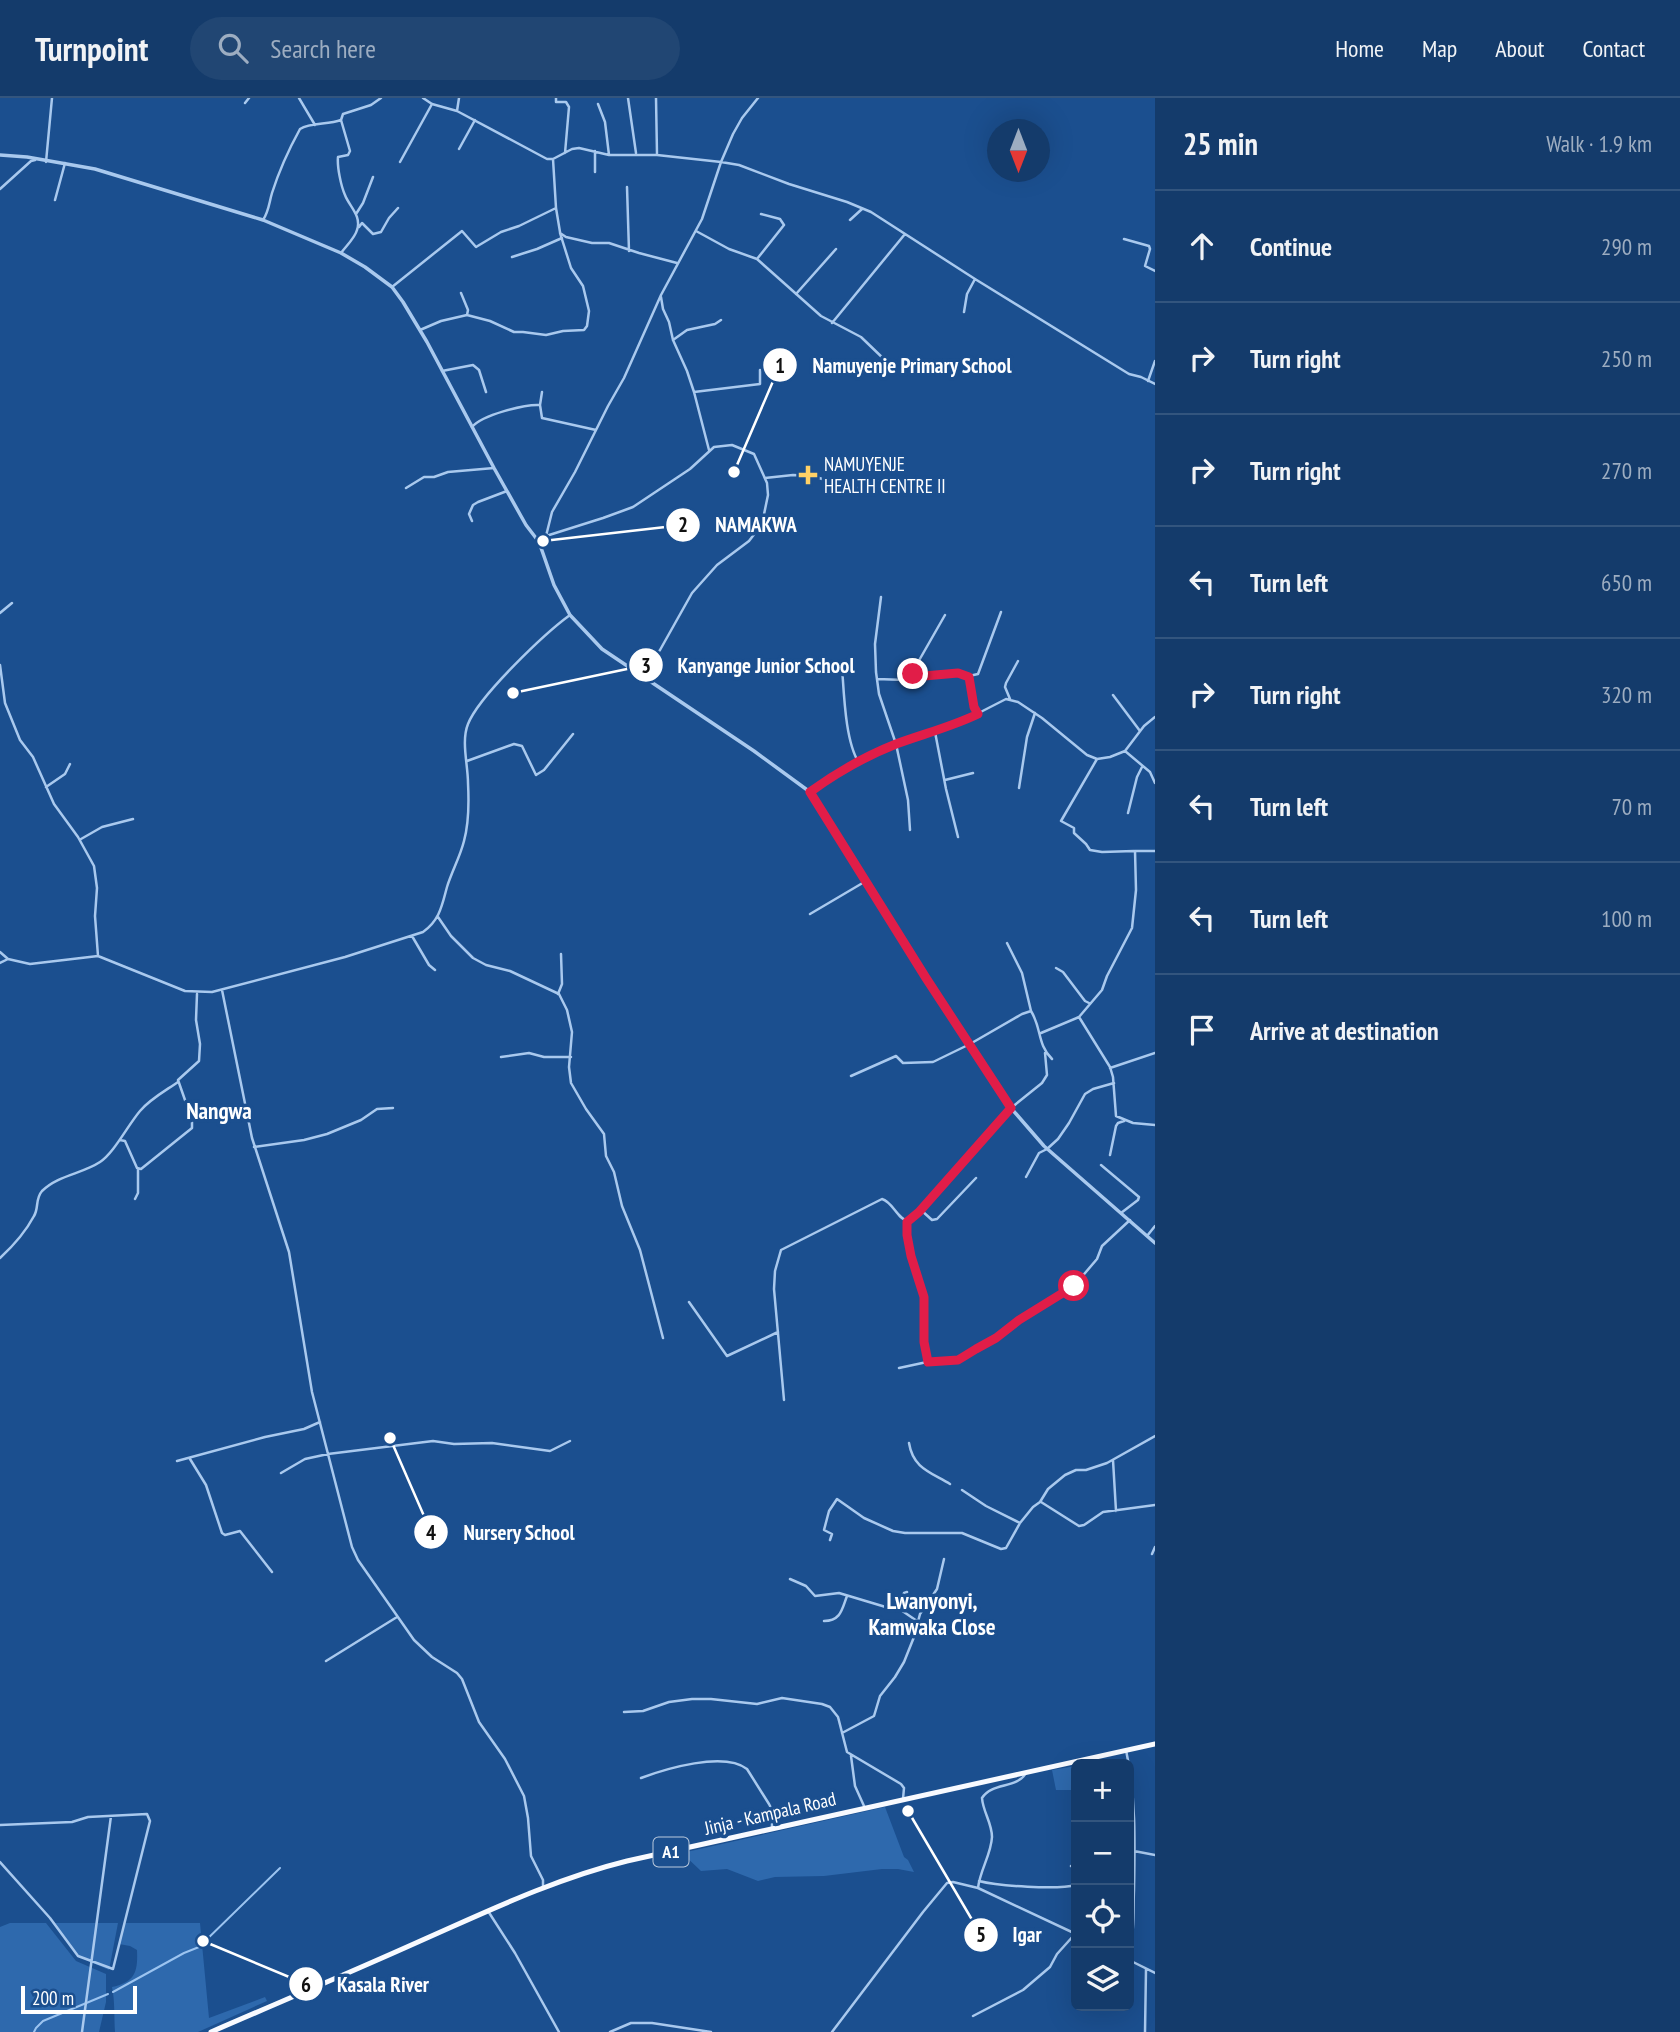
<!DOCTYPE html>
<meta charset="utf-8">
<style>
:root{--surface:#143b6b;--page:#214673;--text:#f1f3f6;--muted:#9dadc1;--line:#33557e}
body{margin:0;font-family:"PT Sans Narrow",sans-serif;background:var(--page);color:var(--text)}
.controls{position:absolute;right:21px;bottom:21px;display:grid;overflow:hidden;border-radius:10px;box-shadow:0 7px 28px #0002}
.controls button{width:63px;height:63px;display:grid;place-items:center;padding:0;border:0;border-bottom:2px solid var(--line);background:var(--surface);color:var(--text);font:35px sans-serif}
.compass{position:absolute;left:987px;top:21px;width:63px;height:63px;border-radius:50%;background:var(--surface);box-shadow:0 7px 28px #0002;rotate:180deg}
.scale{position:absolute;left:21px;bottom:18px;width:116px;box-sizing:border-box;padding-left:7px;border:4px solid #fff;border-top:0;font-size:19px;line-height:24px;white-space:nowrap;color:#fff;-webkit-text-stroke:5px #1b4f8f;paint-order:stroke}
.stop{position:absolute;width:21px;height:21px;margin:-16px;border:5px solid #e11d48;border-radius:50%;background:#fff}
.stop.end{background:#e11d48;border-color:#fff;box-shadow:0 2px 7px #0008}
.list{margin:0;padding:0;list-style:none}
h2{display:flex;justify-content:space-between;align-items:center;height:91px;margin:0;padding:0 28px;font-size:30px}
h2 small{font-size:23px;font-weight:400;color:var(--muted)}
.list li{display:grid;grid-template-columns:46px 1fr auto;gap:21px;align-items:center;box-sizing:border-box;height:112px;padding:0 28px;border-top:2px solid var(--line)}
.list b{display:block;font-size:26px;white-space:nowrap}
.list em{font-size:23px;font-style:normal;color:var(--muted)}
.icon{flex:none;width:38px;height:38px;fill:none;stroke:currentColor;stroke-width:2;stroke-linecap:round;stroke-linejoin:round}
.map{position:relative;flex:none;width:1155px;height:1934px;overflow:hidden}
header{display:flex;align-items:center;gap:42px;box-sizing:border-box;height:98px;padding:0 35px;background:var(--surface);border-bottom:2px solid var(--line)}
header strong{font-size:33px}
nav{display:flex;gap:38px;margin-inline-start:auto;font-size:24px}
.search{width:490px;height:63px;background:var(--page);display:flex;align-items:center;gap:18px;box-sizing:border-box;padding:0 24px;border-radius:38px;color:var(--muted);font-size:26px}
main{display:flex}
aside{flex:1;background:var(--surface)}
.map>svg:first-child{display:block}
.green{fill:#2e69ad}
.lines{fill:none;stroke-linecap:round;stroke-linejoin:round}
.stream{stroke:#9cc4f0;stroke-width:2}
.minor{stroke:#a9c9ee;stroke-width:2.5}
.tertiary{stroke:#a9c9ee;stroke-width:3.5}
.trunk{stroke:#f8faff;stroke-width:5}
.route{stroke:#e11d48;stroke-width:9}
.poi-dot{fill:#ffd166;stroke:#1b4f8f;stroke-width:2.5}
.labels{text-anchor:middle;stroke-width:7;stroke-linejoin:round;paint-order:stroke}
.shield{fill:#1b4f8f;stroke:#bbcadd;stroke-width:2}
.shield-label{font-size:18px;font-weight:bold;fill:#fff}
.poi-label{font-size:19px;fill:#fff;stroke:#1b4f8f;text-anchor:start}
.street-label{font-size:19px;fill:#fff;stroke:#1b4f8f}
.quarter-label{font-size:23px;font-weight:bold;fill:#fff;stroke:#1b4f8f}
.leader{fill:none;stroke:#fff;stroke-width:2.5}
.callout-dot{fill:#fff;stroke:#1b4f8f;stroke-width:2.5}
.mark-label{font-size:21px;text-anchor:middle;font-weight:bold;fill:#111}
.callout-label{font-size:21px;text-anchor:middle;font-weight:bold;fill:#fff;stroke:#1b4f8f;stroke-width:7;stroke-linejoin:round;paint-order:stroke}
</style>
<header>
<strong>Turnpoint</strong>
<div class="search"><svg class="icon" aria-label="search" viewBox="0 0 24 24"><circle cx="10" cy="10" r="6"/><path d="M15 15l6 6"/></svg>Search here</div>
<nav><a>Home</a><a>Map</a><a>About</a><a>Contact</a></nav>
</header>
<main>
<div class="map">
<svg width="1155" height="1934" viewBox="0 0 1155 1934">
<rect width="100%" height="100%" fill="#1b4f8f"/>
<path class="green" d="M1076 1668V1692H1056L1052 1672Z
M885 1709 904 1759 908 1762 914 1774 898 1771H882L824 1778 775 1779 758 1783 727 1771 701 1773 682 1755Z
M10 1825H46L76 1863 106 1876V1904L99 1934H0V1829Z
M52 1825H118L109 1872 79 1859 57 1829Z
M125 1825H200L209 1920 265 1899 267 1903 198 1934H115C114 1919 115 1903 112 1889 135 1884 138 1874 137 1852L130 1848 119 1846Z"/>
<g class="lines">
<path class="stream" d="M113 1894 184 1855 199 1849 280 1770
M34 1934 36 1930 43 1923 108 1896"/>
<path class="minor" d="M299 0 315 27
M423 0 432 6 457 13 547 61H553L572 51 579 50 609 57H657L721 64 739 67 789 86 847 104 871 114 975 181 1129 276 1141 279 1155 286
M556 0V4H566L569 9 565 55
M628 0 636 55
M656 0 657 56
M245 5 249 0
M598 6 605 24 609 57
M457 13 459 0
M341 22 350 53 348 57 338 59C337 69 341 88 345 97 349 108 362 118 357 132 355 140 346 148 341 155
M459 51 475 22
M595 53V74
M553 61 556 110 560 134
M46 64 52 0
M400 64 432 6
M627 89 629 153
M0 91 31 63 35 62
M55 102 65 65
M356 116 363 105 373 79
M263 122C269 113 269 105 272 95 279 73 289 51 300 31 311 24 328 27 341 22L343 16 371 7 381 0
M850 122 862 111
M359 129 362 125 373 136 381 134 389 120 398 110
M696 133 729 151 757 161 821 218 861 239 887 264
M1124 141 1149 148 1150 151 1145 168 1155 173
M512 159 537 151 562 140
M757 161 784 127 780 121 761 116
M392 189 462 133 476 149 501 134 519 128 556 110
M461 195 468 212 467 217
M796 196 836 151
M661 199 663 211 669 224 673 242 687 273 694 294 709 352
M964 214 967 196 975 181
M832 225 905 136
M420 232 441 223 467 217 490 223 514 234H523L546 237 563 233 584 232 587 228 589 213 583 188 571 170 560 135 566 139 592 145H609L639 155 677 165
M673 242 687 232 715 226 721 222
M442 273 473 267 479 272 486 294
M1148 283 1155 263
M542 294 540 307 542 320 596 332
M694 294 760 286V272
M472 329C482 317 525 306 540 307
M765 380 793 377 813 378 847 389 858 390 870 388 888 380 924 384
M406 390 424 379H434L448 374 494 370
M472 423 469 416 473 407 478 404 507 393
M546 438 603 420 633 409 690 371 714 349 732 347 754 356 767 385 768 397 762 426 749 443 717 467 692 495 660 552 641 576
M539 444 546 438 552 414 575 374 608 308 624 280 661 197 702 121 721 64 733 36 742 20 758 0
M881 499 875 546 876 574 879 596 896 646 908 702 910 732
M0 515 12 505
M0 567 5 605 20 642 33 659 54 706 78 739 94 768 97 790 95 818 98 858
M842 569C844 595 845 643 859 665
M969 578 974 609 977 616
M913 579 917 566 945 517
M877 581 905 582 920 578 958 575 969 578 978 576 1001 514
M1113 597 1140 633
M1010 601 1005 589 1006 585 1018 563
M935 634 946 691 958 739
M1125 653 1150 674 1155 685
M1097 661 1061 723 1074 730V735L1086 746 1090 752 1102 754 1134 753
M467 663 514 646 522 648 536 677 544 672 573 636
M945 682 973 675
M46 689 65 676 70 666
M1019 690 1027 639 1035 615
M810 694 844 671 896 646 965 622 1006 601 1018 604 1042 620 1087 657 1097 661 1110 659 1125 653 1144 628 1155 619
M1128 715 1137 679 1142 669
M81 741 102 729 133 721
M1155 753H1135L1136 792 1132 830 1107 878 1102 892 1079 919 1110 969 1113 979 1116 1018 1133 1025 1155 1027
M810 816 866 783
M438 819 451 838 473 860 486 867 510 873 559 896 567 912 572 934 569 969 571 985 586 1011 604 1036 606 1058 614 1074 622 1108 640 1152 663 1240
M412 838 429 867 435 872
M0 854 8 861 30 866 98 858 185 893 212 894 345 859 423 834C440 822 442 807 447 789 452 773 460 759 464 743 469 725 469 704 468 685 468 667 461 643 468 626 479 598 544 536 570 517
M0 865 8 861
M1056 870 1063 874 1085 903 1089 905
M222 892 252 1040 289 1154 312 1294 352 1449 358 1462 414 1542 432 1559 457 1575 462 1581 479 1624 505 1661 524 1698 528 1720 531 1758 543 1782V1790
M558 896 562 886 561 856
M1031 913C1042 931 1037 946 1052 961
M1041 935 1079 919
M501 959 529 955 544 959H571
M1110 970 1155 955
M851 978 896 958 903 965 933 964 970 946 1022 916 1031 913 1022 875 1007 845
M120 1042 125 1043 137 1070 141 1071 192 1030V1022L178 982 199 963 200 946 196 922 197 896
M254 1049 304 1042 327 1036 361 1022 377 1011 393 1010
M1110 1057 1116 1028 1118 1025 1124 1023
M1101 1067 1139 1099 1138 1102 1121 1115
M1026 1079 1039 1055 1047 1051 1058 1041 1069 1025 1085 996 1093 991 1114 985
M135 1101 138 1095V1071
M921 1112 932 1122 937 1121 976 1080
M907 1124V1137L911 1158 924 1199V1244L928 1264
M1147 1138 1155 1128
M0 1160C12 1149 26 1133 34 1118 39 1110 35 1101 42 1093 58 1077 82 1076 100 1064 114 1055 128 1027 140 1013 150 1001 165 993 178 984
M689 1204 727 1258 778 1234
M899 1270 927 1264 958 1262 996 1240 1019 1222 1074 1188 1097 1161 1102 1148 1130 1122
M784 1302 774 1191 775 1173 781 1152 882 1101C893 1104 897 1121 908 1123L919 1114 1011 1010 1042 985 1047 977 1045 955
M909 1345C913 1370 930 1374 950 1386
M190 1361 206 1387 222 1435 225 1437 240 1433 272 1474
M1113 1362 1116 1413
M177 1363 265 1339 304 1331 320 1324
M281 1375 305 1361 328 1356 433 1343 454 1346 492 1345 550 1353 570 1343
M962 1392 986 1408 1020 1425 1033 1409 1040 1404 1048 1391 1065 1377 1076 1372H1086L1107 1365 1155 1338
M1041 1404 1079 1428 1084 1427 1103 1414 1155 1407
M830 1442 832 1436 824 1432 829 1413 837 1401 864 1420 893 1433 905 1435H962L1001 1451 1006 1450 1020 1425
M1152 1456 1155 1449
M790 1481 806 1488 815 1498 839 1495 889 1510H898
M907 1494 904 1495 898 1510 917 1523
M824 1523C841 1523 842 1511 847 1498
M326 1563 397 1519
M624 1614 643 1613 669 1604 692 1601H711L757 1606 782 1600 822 1606 830 1609 838 1619 847 1654 901 1686 904 1690 903 1701
M842 1635 874 1618 880 1598 895 1579 904 1564 914 1539 920 1516 937 1491 944 1461
M1126 1652C1136 1699 1135 1745 1134 1792 1133 1812 1135 1832 1129 1851
M851 1658 855 1688 864 1708
M1026 1675C1017 1691 992 1684 982 1700 983 1714 992 1725 992 1739 991 1757 980 1772 978 1790L1076 1836
M641 1680C665 1671 724 1653 747 1671L769 1706 772 1712V1731
M0 1727 72 1724 88 1719 147 1716 150 1723 113 1871 78 1858 50 1820 0 1764
M1134 1753 1155 1757
M1071 1768 1076 1770
M979 1783C998 1788 1057 1792 1076 1787
M488 1813 515 1855 559 1934
M1129 1862 1155 1875
M301 1886 312 1890
M973 1918 1023 1892 1050 1869 1057 1856 1075 1836
M82 1934 111 1718
M610 1934 631 1925H652L711 1934
M832 1934 923 1814 947 1785 953 1784 978 1790
M1145 1934 1146 1871"/>
<path class="tertiary" d="M0 57 27 59 95 71 263 122 341 155 365 169 392 189 403 204 427 244 494 370 526 427 539 444 554 487 570 517 602 551 754 653 810 694 926 880 1011 1010 1044 1048 1155 1145"/>
<path class="trunk" d="M211 1934C280 1904 349 1875 418 1844 486 1814 554 1781 627 1763L1155 1646"/>
</g>
<g class="lines">
<path class="route" d="M913 576V579L958 575 969 579 974 609 978 616C951 629 923 636 896 646 866 658 836 675 810 694L926 880 1011 1010 919 1114 907 1124V1137L911 1158 924 1199V1244L928 1264 958 1262 963 1259 976 1251 996 1240 1019 1222 1074 1188"/>
</g>
<path class="poi-dot" d="M804.5 366.5h7v7h7v7h-7v7h-7v-7h-7v-7h7z"/>
<g class="labels">
<rect class="shield" x="653.5" y="1739.5" width="35" height="29" rx="5"/>
<g class="shield-label">
<text x="671" y="1760">A1</text>
</g>
<g class="poi-label">
<text x="824" y="373">NAMUYENJE<tspan x="824" dy="22">HEALTH CENTRE II</tspan></text>
</g>
<g class="street-label">
<text transform="translate(770 1715) rotate(-13)" y="7">Jinja - Kampala Road</text>
</g>
<g class="quarter-label">
<text x="219" y="1021">Nangwa</text>
<text x="932" y="1511">Lwanyonyi,<tspan x="932" dy="26">Kamwaka Close</tspan></text>
</g>
</g>
<path class="leader" d="M734 374L780 267M543 443L683 427M513 595L646 567M390 1340L431 1434M908 1713L981 1837M203 1843L306 1886"/>
<g class="callout-dot">
<circle cx="734" cy="374" r="7"/>
<circle cx="543" cy="443" r="7"/>
<circle cx="513" cy="595" r="7"/>
<circle cx="390" cy="1340" r="7"/>
<circle cx="908" cy="1713" r="7"/>
<circle cx="203" cy="1843" r="7"/>
<circle cx="780" cy="267" r="18"/>
<circle cx="683" cy="427" r="18"/>
<circle cx="646" cy="567" r="18"/>
<circle cx="431" cy="1434" r="18"/>
<circle cx="981" cy="1837" r="18"/>
<circle cx="306" cy="1886" r="18"/>
</g>
<g class="mark-label">
<text x="780" y="275">1</text>
<text x="683" y="434">2</text>
<text x="646" y="575">3</text>
<text x="431" y="1442">4</text>
<text x="981" y="1844">5</text>
<text x="306" y="1894">6</text>
</g>
<g class="callout-label">
<text x="912" y="275">Namuyenje Primary School</text>
<text x="756" y="434">NAMAKWA</text>
<text x="766" y="575">Kanyange Junior School</text>
<text x="519" y="1442">Nursery School</text>
<text x="1027" y="1844">Igar</text>
<text x="383" y="1894">Kasala River</text>
</g>
</svg>
<div class="controls">
<button>+</button>
<button>−</button>
<button><svg class="icon" aria-label="locate" viewBox="0 0 24 24"><circle cx="12" cy="12" r="6"/><path d="M12 2v4M12 18v4M2 12h4M18 12h4"/></svg></button>
<button><svg class="icon" aria-label="layers" viewBox="0 0 24 24"><path d="M12 4l9 5-9 5-9-5zM3 14l9 5 9-5"/></svg></button>
</div>
<svg class="compass" viewBox="-18 -18 36 36"><path d="M0-13l5 13h-10z" fill="#e53935"/><path d="M0 13l5-13h-10z" fill="#9dadc1"/></svg>
<div class="scale">200 m</div>
<div class="stop" style="left:1074px;top:1188px"></div>
<div class="stop end" style="left:913px;top:576px"></div>
</div>
<aside>
<h2>25 min<small>Walk · 1.9 km</small></h2>
<ul class="list">
<li><svg class="icon" aria-label="ahead" viewBox="0 0 24 24"><path d="M12 20V5M6 11l6-6 6 6"/></svg><div><b>Continue</b></div><em>290 m</em></li>
<li><svg class="icon" aria-label="right" viewBox="0 0 24 24"><path d="M7 20v-9h11M14 6l5 5-5 5"/></svg><div><b>Turn right</b></div><em>250 m</em></li>
<li><svg class="icon" aria-label="right" viewBox="0 0 24 24"><path d="M7 20v-9h11M14 6l5 5-5 5"/></svg><div><b>Turn right</b></div><em>270 m</em></li>
<li><svg class="icon" aria-label="left" viewBox="0 0 24 24"><path d="M17 20v-9H6M10 6l-5 5 5 5"/></svg><div><b>Turn left</b></div><em>650 m</em></li>
<li><svg class="icon" aria-label="right" viewBox="0 0 24 24"><path d="M7 20v-9h11M14 6l5 5-5 5"/></svg><div><b>Turn right</b></div><em>320 m</em></li>
<li><svg class="icon" aria-label="left" viewBox="0 0 24 24"><path d="M17 20v-9H6M10 6l-5 5 5 5"/></svg><div><b>Turn left</b></div><em>70 m</em></li>
<li><svg class="icon" aria-label="left" viewBox="0 0 24 24"><path d="M17 20v-9H6M10 6l-5 5 5 5"/></svg><div><b>Turn left</b></div><em>100 m</em></li>
<li><svg class="icon" aria-label="arrive" viewBox="0 0 24 24"><path d="M6 21V4h12l-3 4 3 4H6"/></svg><div><b>Arrive at destination</b></div></li>
</ul>
</aside>
</main>
